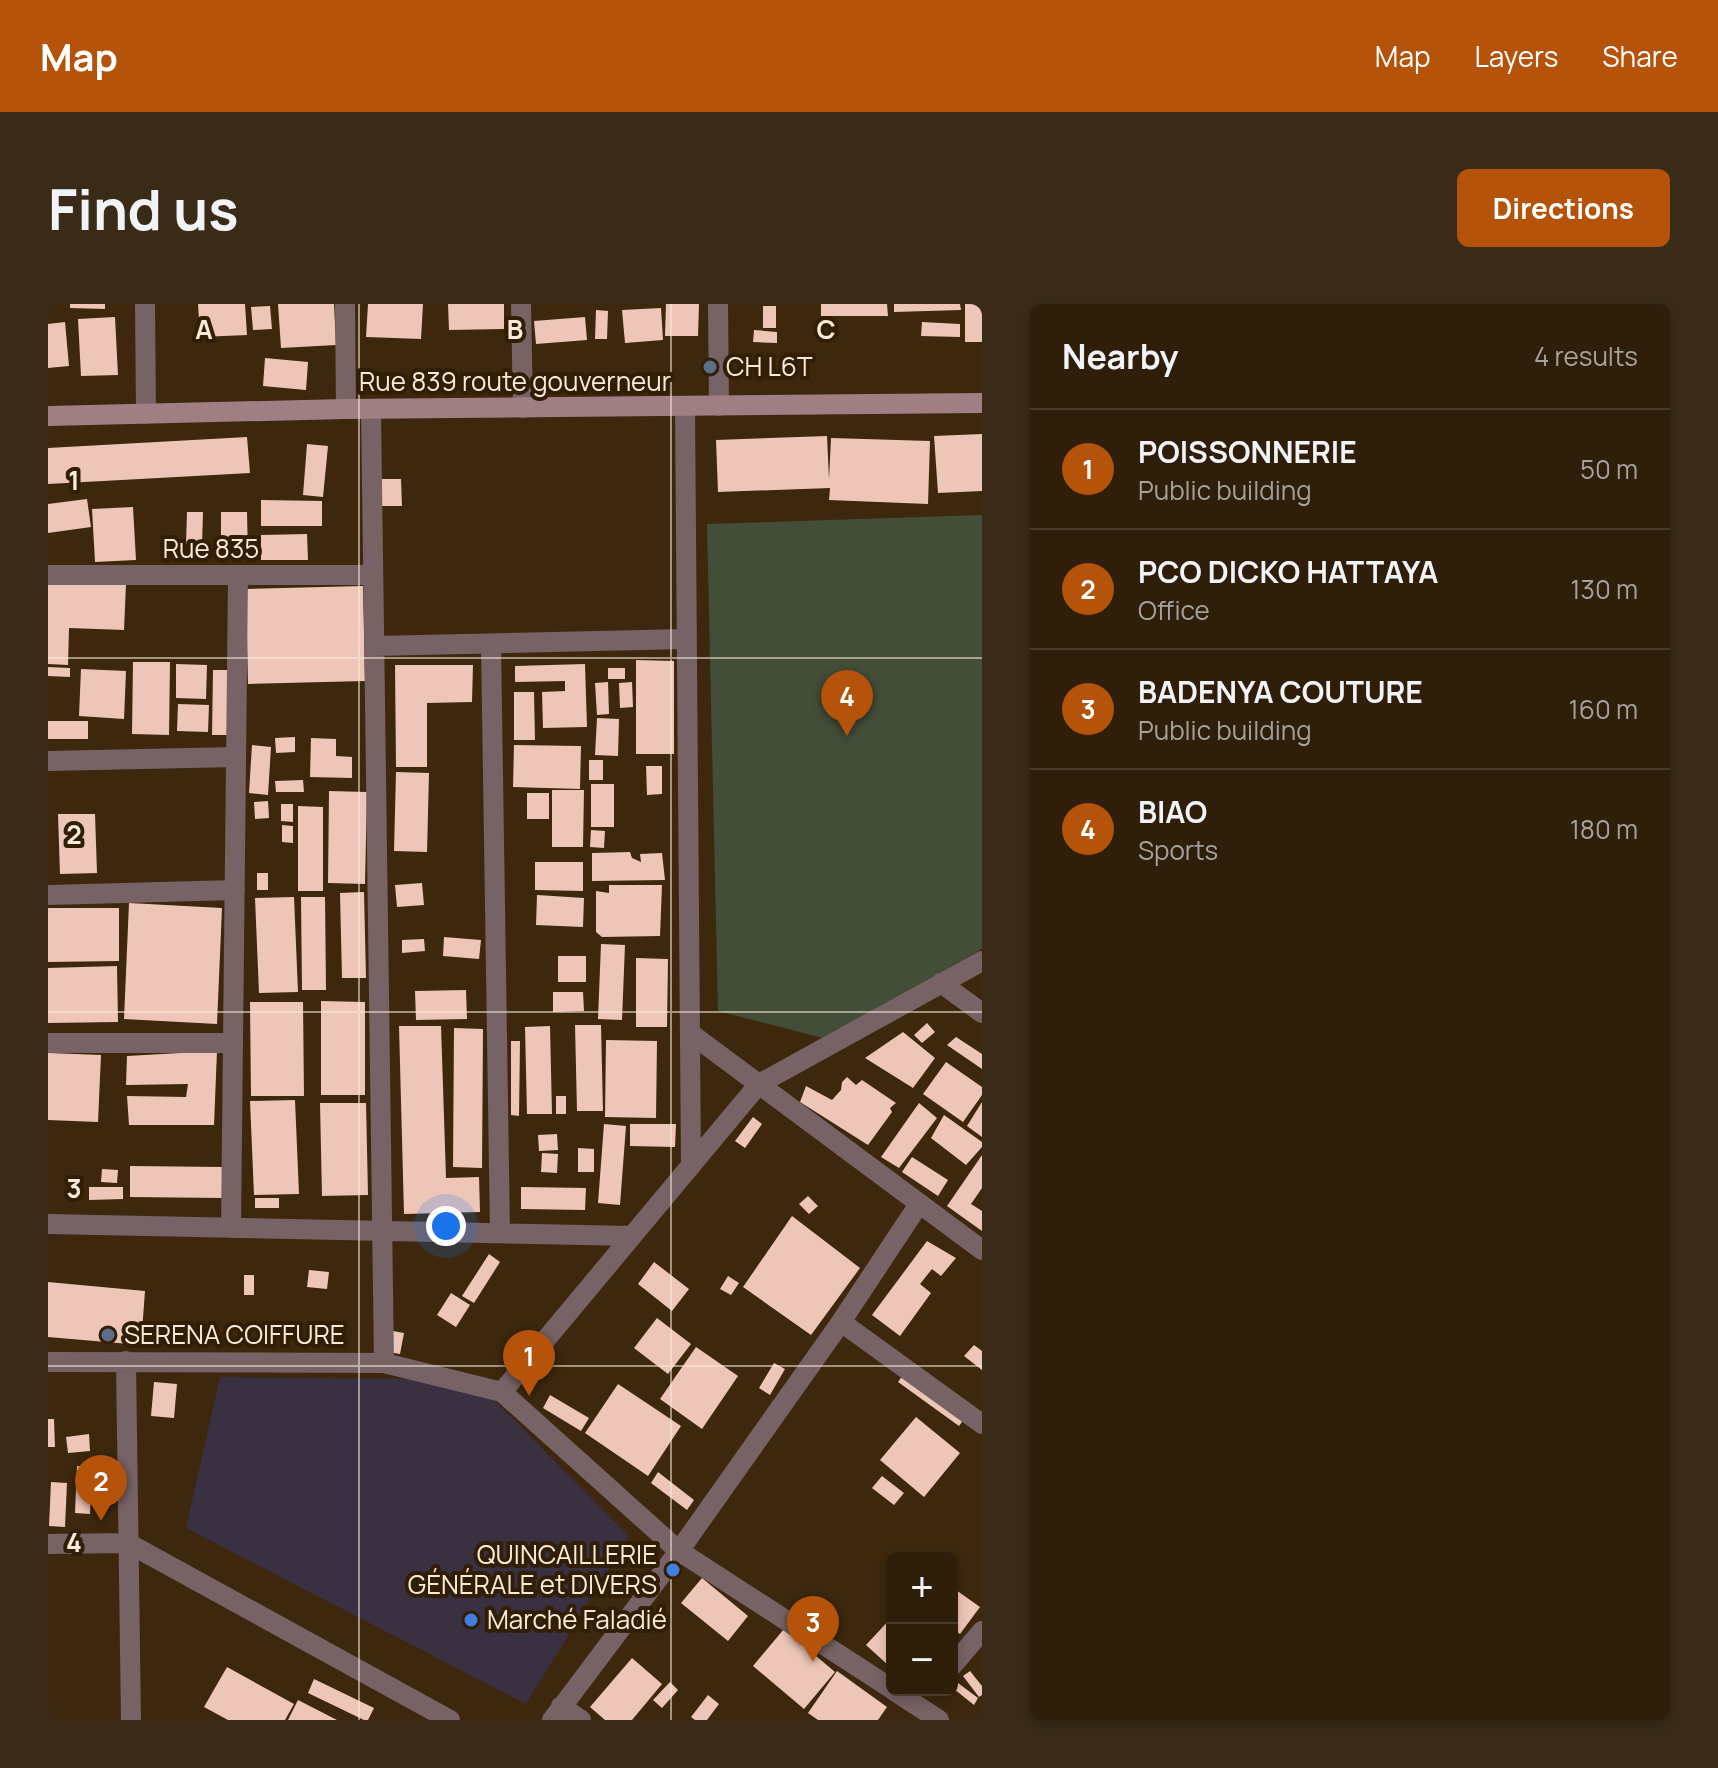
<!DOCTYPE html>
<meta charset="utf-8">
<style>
:root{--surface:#2e1e0a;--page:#3a2b18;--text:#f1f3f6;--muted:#a7a29c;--line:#493c2b;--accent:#b45309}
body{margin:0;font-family:Manrope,sans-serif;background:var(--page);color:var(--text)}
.controls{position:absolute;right:24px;bottom:24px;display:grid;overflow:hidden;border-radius:12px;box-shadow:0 4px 12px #0003}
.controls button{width:72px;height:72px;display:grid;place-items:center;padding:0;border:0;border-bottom:2px solid var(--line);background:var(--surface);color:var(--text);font:40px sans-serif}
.you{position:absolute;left:398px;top:922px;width:28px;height:28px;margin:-20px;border:6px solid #fff;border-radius:50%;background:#1a73e8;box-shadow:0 0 0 12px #1a73e833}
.badge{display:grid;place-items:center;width:52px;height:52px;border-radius:50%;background:var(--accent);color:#fff;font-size:26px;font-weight:700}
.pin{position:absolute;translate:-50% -66px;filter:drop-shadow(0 2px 4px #0008)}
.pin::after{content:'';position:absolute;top:42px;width:28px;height:24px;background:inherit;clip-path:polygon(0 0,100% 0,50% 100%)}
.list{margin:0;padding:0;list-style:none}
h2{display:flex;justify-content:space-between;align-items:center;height:104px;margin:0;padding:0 32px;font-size:34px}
h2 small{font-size:26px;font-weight:400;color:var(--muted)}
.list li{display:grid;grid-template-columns:52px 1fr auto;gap:24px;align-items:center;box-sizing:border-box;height:120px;padding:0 32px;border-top:2px solid var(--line)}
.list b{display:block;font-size:30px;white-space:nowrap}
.list p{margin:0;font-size:26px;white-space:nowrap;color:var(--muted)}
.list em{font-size:26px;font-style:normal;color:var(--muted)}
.map{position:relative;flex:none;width:934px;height:1416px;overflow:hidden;border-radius:12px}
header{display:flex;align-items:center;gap:48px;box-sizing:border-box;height:112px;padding:0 40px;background:var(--accent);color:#fff}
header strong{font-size:38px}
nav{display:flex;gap:44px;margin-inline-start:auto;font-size:28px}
.intro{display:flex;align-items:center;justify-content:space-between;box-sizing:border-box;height:192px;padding:0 48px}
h1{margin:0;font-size:56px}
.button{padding:20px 36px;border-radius:12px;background:var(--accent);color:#fff;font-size:28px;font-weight:700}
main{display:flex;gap:48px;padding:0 48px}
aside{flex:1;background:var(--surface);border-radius:12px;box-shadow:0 4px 12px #0003}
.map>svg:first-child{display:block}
.commercial{fill:#393041}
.green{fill:#434e38}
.building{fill:#eec6b8}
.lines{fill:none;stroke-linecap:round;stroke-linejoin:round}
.street{stroke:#776265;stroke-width:20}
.secondary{stroke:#a07f84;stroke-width:20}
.grid{fill:none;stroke:#f8ebdc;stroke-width:2;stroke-opacity:0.55}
.service-dot{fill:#5c6f8a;stroke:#321e04;stroke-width:3}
.shop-dot{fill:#3f7fe0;stroke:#321e04;stroke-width:3}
.labels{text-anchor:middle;stroke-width:8;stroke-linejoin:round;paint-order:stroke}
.poi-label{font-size:26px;fill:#f8ebdc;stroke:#321e04;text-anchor:start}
.street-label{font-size:26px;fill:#f8ebdc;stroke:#321e04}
.grid-label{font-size:26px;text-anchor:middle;font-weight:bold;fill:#f8ebdc;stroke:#321e04;stroke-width:8;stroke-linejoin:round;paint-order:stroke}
</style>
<header>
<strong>Map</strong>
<nav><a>Map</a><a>Layers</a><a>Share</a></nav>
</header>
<div class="intro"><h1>Find us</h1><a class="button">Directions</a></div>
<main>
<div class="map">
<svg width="934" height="1416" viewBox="0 0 934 1416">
<rect width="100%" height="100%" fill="#3d280e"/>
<path class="commercial" d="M172 1073 368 1075 445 1095 581 1232 478 1400 138 1224Z"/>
<path class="green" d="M934 211V645L775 734 670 707 659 220Z"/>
<path class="building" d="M22 0H57V5L22 4Z
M150 0H197L199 31 152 33Z
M230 0H286L288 41 233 44Z
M320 0H375L373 35 318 33Z
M400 0H456V25L401 26Z
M618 0H651L650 32H617Z
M773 0H839L840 12H773Z
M846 0H912L913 6 846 8Z
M917 0H934V38H917Z
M222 2 224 25 205 26 203 3Z
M715 2H728V24H715Z
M613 4 615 36 577 39 574 6Z
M548 6 560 7 559 35H547Z
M67 13 70 71 33 72 30 15Z
M537 13 539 36 488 40 486 17Z
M17 18 21 62 0 64V20Z
M874 18 912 20V33L873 32Z
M706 26 729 28V39L705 38Z
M217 54 260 58 258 86 215 82Z
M934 130V187L890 189 886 132Z
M779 132 781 175 783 134 882 137 880 200 781 196 782 184 670 188 668 136Z
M199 133 202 169 0 180V144Z
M259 140 280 142 275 193 255 191Z
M334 175H353L354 202H334Z
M39 195 43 223 0 229V200Z
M213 196 274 197V222H213Z
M85 203 88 256 47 258 44 205Z
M139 208H155L154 241 138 240Z
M173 208H199L200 254H173Z
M259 230 260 256H213V231Z
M0 276 78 280 76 326 21 324 20 361 0 360Z
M315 282 317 377 200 380 198 285Z
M588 356 626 357V450H588Z
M85 358H122L121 431 84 430Z
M128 360 159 361 158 395 128 394Z
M537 360 539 423 495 424 494 388 517 387V377L467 378V362Z
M347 361H425L424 398 379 399V463H348Z
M0 363 22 364V373L0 372Z
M560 364H577V375H560Z
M33 365 78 367 76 415 31 412Z
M165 366H184L183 431H164Z
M560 378 561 410 549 411 547 379Z
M584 378 585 403 572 404 571 379Z
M466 388H486L487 436H466Z
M130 400 161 401 160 428 129 427Z
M549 414 571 415 570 452 547 451Z
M0 417H40V435H0Z
M247 433V448L228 449 227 434Z
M263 434 288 435V452L304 453V474L262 473Z
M204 441 223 443 220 491 201 489Z
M466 441 533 442 532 485 465 483Z
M541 456H555V476H541Z
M598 462H614V490L599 491Z
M348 468 381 469 379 548 346 547Z
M255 476 256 488H228L227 477Z
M543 480H566V523H543Z
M504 486H536L535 543H504Z
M281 487 319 488 317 580 280 579Z
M479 489H501V515H479Z
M220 497 221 514 207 515 206 498Z
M233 500H245V518L233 517Z
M250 502 275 503V587H250Z
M10 510H47L49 569 12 570Z
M234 521 245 522V539L234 538Z
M543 526 557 527 556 544 542 543Z
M582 548 584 554 593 558 592 550 614 549 617 576 544 577V549Z
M487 558H535V587L487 586Z
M209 569H220V586H209Z
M374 579 376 601 349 603 347 581Z
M561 581H614L612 632 554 633 548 628V587L561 589Z
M316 588 318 674H294L292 589Z
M489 591 536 594 535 623 488 621Z
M246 593 250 688 211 689 207 594Z
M253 593H277L278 686H254Z
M81 599 174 604 169 720 76 715Z
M0 604H71V657L0 658Z
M396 633 433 636 431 655 395 652Z
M376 635 377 647 354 649V636Z
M553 640 577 641 574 716 550 715Z
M510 652H538V678H510Z
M588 654 620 655 619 723H588Z
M69 662 70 718 0 719V664Z
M418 686 419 715 368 716 367 687Z
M505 688H535L536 707 505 708Z
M273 697 317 698V791H273Z
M202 698H255L256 792H203Z
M879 719 887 728 874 739 866 731Z
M527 721H553L555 807H529Z
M351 722H393L398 874 431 873 432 908 356 910Z
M502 722 504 810H479L477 723Z
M406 724 435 725 434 864 405 863Z
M855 728 887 754 865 784 817 754Z
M908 733 934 750V765L899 741Z
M558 736 609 737 608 814 557 813Z
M463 737H472L471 812 463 811Z
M169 747 166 821H81L79 792 138 793 140 780 78 781 79 752Z
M0 749 53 751 50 818 0 816Z
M898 758 934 783V791L915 818 875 790Z
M799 773 808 781 814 776 848 799 842 804 844 808 820 841 752 798 758 782 784 796 793 786 794 778Z
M508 792H518V810H508Z
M247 796 251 890 206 891 202 797Z
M934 798V833L919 822Z
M272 799H318L320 891 274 892Z
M871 799 889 814 851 864 833 853Z
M896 811 934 838V843L918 861 883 834Z
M705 813 714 820 697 844 687 837Z
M556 820 578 822 572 901 550 899Z
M582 820H628L627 843 582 842Z
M509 830 510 846 491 847 490 831Z
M530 844 546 845V868H530Z
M494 849 510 850 509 869 493 868Z
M934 851V884L923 900 934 907V927L899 902Z
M864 853 900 876 890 892 854 868Z
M82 862 175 863V894L82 893Z
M54 865 70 866 69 879 53 878Z
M41 883H75V895L41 896Z
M473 883 538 884 537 906 473 905Z
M760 892 770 902 761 910 751 900Z
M207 894H231V904H207Z
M744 912 812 964 763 1031 695 983Z
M879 937 908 954 893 972 884 965 872 980 883 989 852 1032 824 1011Z
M441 950 452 958 426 999 414 992Z
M606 958 641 985 624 1007 590 980Z
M261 966 281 968 279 985 259 983Z
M196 971H206V991H196Z
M680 972 691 979 683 991 672 985Z
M0 978 97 987 93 1041 0 1033Z
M403 989 422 1001 408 1023 389 1011Z
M609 1014 643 1040 620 1070 586 1044Z
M345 1027 356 1029 352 1050 341 1048Z
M926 1041 934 1047V1066L916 1052Z
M648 1043 690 1072 654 1125 612 1095Z
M726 1059 737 1065 722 1091 711 1084Z
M858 1067 919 1111 911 1122 850 1078Z
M106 1078 129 1080 126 1114 103 1112Z
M570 1080 633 1122 600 1172 537 1129Z
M502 1091 541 1114 533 1127 495 1104Z
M868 1113 912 1149 876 1193 832 1156Z
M0 1115H6L7 1143H0Z
M41 1130 42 1147 20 1149 18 1133Z
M29 1162 44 1163 42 1210 27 1209Z
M610 1168 646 1196 639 1206 603 1179Z
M834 1172 856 1189 846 1201 824 1184Z
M3 1178 19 1179 17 1223 1 1222Z
M654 1274 700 1312 680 1337 633 1299Z
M908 1286 932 1303 912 1330 904 1324V1291Z
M844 1313V1357L840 1361 818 1341Z
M736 1325 787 1368 756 1405 705 1362Z
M584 1354 614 1380 584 1416H557L542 1403Z
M179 1363 246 1400 237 1416H180L156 1403Z
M789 1367 839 1403 830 1416H770L760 1409Z
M922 1367 934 1382V1391L931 1393 915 1372Z
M266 1375 326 1404 320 1416H316L260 1389Z
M622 1378 630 1386 614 1404 605 1396Z
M910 1379 930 1394 926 1401 906 1385Z
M660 1391 671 1400 659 1416H647L643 1413Z
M250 1396 289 1416H240Z"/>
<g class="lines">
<path class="street" d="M97 0 98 110
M297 0 298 105
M473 0 475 104
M670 0 671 102
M637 103 643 862
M323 105 336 1059
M0 271H325
M443 340 452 929
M326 342 638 335
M0 457 188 453
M0 591 187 586
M893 679 934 709
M642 729 934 946
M0 739H185
M0 920 584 932
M183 924 190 271
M793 1018 934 1120
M78 1057 83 1416
M0 1058 336 1059 454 1088 631 1247 844 1385
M454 1088 711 780 934 657
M0 1240 80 1239 402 1416
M904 1362 934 1327
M845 1386 891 1416
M513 1402 533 1416
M504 1416 631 1247 793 1018 871 900"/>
<path class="secondary" d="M0 112 298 105 934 99"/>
</g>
<path class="grid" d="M311 0V1416M623 0V1416M0 354H934M0 708H934M0 1062H934"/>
<g class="service-dot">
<circle cx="662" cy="63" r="8"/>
<circle cx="60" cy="1031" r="8"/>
</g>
<g class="shop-dot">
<circle cx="625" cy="1266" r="8"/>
<circle cx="423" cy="1316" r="8"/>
</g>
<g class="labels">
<g class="poi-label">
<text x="678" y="72">CH L6T</text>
<text x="76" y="1040">SERENA COIFFURE</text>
<text x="609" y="1260" text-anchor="end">QUINCAILLERIE<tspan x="609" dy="30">GÉNÉRALE et DIVERS</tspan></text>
<text x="439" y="1325">Marché Faladié</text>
</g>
<g class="street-label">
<text x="467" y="87">Rue 839 route gouverneur</text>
<text x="163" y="254">Rue 835</text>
</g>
</g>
<g class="grid-label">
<text x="156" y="35">A</text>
<text x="467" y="35">B</text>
<text x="778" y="35">C</text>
<text x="26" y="186">1</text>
<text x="26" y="540">2</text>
<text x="26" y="894">3</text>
<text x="26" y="1248">4</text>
</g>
</svg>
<div class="controls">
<button>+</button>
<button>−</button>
</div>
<div class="you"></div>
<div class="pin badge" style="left:481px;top:1092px">1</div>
<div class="pin badge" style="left:53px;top:1217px">2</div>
<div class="pin badge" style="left:765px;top:1358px">3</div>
<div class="pin badge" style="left:799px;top:432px">4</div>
</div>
<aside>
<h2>Nearby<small>4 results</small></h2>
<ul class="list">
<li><span class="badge">1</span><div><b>POISSONNERIE</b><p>Public building</p></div><em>50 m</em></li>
<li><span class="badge">2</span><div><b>PCO DICKO HATTAYA</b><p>Office</p></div><em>130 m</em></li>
<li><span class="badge">3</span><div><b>BADENYA COUTURE</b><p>Public building</p></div><em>160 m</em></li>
<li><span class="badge">4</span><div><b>BIAO</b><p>Sports</p></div><em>180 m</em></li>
</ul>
</aside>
</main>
